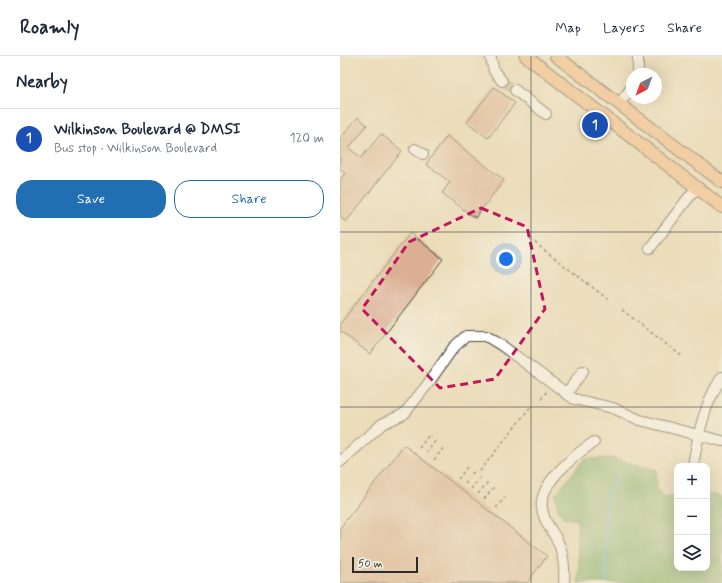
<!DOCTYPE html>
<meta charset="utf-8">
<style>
:root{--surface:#fff;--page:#f2f2f3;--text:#1f2937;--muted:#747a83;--line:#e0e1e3;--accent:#1f6fb2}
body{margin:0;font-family:Mynerve,sans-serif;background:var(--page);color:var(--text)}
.controls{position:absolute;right:12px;bottom:12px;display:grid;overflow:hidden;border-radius:8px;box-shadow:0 4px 16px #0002}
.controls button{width:36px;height:36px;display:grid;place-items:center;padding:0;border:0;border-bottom:1px solid var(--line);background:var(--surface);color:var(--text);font:20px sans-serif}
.compass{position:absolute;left:286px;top:12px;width:36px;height:36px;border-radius:50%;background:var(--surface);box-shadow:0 4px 16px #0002;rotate:221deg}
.scale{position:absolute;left:12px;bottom:10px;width:66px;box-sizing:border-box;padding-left:4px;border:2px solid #2b2b2b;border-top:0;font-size:11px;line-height:14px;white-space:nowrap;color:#2b2b2b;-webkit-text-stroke:3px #f7f3e8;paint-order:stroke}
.you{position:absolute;left:166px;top:203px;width:14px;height:14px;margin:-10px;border:3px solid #fff;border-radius:50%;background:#1a73e8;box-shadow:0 0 0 6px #1a73e833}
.badge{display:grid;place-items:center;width:26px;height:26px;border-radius:50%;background:var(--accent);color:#fff;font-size:13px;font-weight:700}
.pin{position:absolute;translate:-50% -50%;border:2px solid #fff;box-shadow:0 1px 4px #0006}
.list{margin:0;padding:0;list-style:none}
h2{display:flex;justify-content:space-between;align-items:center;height:52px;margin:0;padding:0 16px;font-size:17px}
h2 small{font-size:13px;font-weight:400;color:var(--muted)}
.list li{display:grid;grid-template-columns:26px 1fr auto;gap:12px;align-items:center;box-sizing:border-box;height:60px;padding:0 16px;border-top:1px solid var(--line)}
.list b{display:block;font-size:15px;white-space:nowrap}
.list p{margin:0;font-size:13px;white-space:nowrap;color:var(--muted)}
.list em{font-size:13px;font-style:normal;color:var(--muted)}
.actions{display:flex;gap:8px;padding:12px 16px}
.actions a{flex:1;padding:9px 0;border:1px solid var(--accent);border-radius:16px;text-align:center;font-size:14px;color:var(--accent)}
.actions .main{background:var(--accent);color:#fff}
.icon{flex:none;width:22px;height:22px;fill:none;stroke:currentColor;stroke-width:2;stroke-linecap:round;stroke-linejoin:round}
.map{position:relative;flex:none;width:382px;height:527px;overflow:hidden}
header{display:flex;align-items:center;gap:24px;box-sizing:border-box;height:56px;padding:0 20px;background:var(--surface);border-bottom:1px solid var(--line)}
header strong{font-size:19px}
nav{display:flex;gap:22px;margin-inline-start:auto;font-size:14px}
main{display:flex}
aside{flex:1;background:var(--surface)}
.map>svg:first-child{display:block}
.forest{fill:#7bb16d;stroke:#536e4c}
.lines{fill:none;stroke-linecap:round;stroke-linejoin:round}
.stream{stroke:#56b7d5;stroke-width:2.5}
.building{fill:#daaf93}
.minor-tunnel{stroke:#c5b99d;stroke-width:10;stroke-dasharray:10 5;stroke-linecap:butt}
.minor-casing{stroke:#484640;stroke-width:12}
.major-casing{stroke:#484640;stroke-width:14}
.path{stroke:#484640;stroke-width:1.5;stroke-dasharray:3 3;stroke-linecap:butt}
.minor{stroke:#fff;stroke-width:10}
.major{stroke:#f8bd89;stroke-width:12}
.marked{fill:none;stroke:#c2185b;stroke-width:3;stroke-dasharray:8 5;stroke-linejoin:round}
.grid{fill:none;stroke:#2b2b2b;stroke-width:1;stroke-opacity:0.55}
</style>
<header>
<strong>Roamly</strong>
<nav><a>Map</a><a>Layers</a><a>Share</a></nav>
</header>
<main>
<aside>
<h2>Nearby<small></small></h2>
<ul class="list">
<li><span class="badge" style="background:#1a4fb4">1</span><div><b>Wilkinson Boulevard @ DMSI</b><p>Bus stop · Wilkinson Boulevard</p></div><em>120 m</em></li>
</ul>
<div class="actions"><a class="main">Save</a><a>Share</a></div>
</aside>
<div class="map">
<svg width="382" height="527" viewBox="0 0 382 527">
<rect width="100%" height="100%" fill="#f7f3e8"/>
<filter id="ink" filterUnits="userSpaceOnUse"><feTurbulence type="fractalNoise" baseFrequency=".025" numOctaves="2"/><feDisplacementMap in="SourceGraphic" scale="8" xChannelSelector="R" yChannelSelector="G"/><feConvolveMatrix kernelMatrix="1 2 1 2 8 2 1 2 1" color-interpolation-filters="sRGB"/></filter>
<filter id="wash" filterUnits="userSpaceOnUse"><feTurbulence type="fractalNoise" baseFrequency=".012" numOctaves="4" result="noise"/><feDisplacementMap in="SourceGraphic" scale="16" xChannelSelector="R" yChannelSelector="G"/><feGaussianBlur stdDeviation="0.9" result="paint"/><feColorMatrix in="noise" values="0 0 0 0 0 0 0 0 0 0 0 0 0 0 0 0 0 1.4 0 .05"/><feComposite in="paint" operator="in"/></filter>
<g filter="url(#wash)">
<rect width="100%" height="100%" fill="#ebddb9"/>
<path class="forest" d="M272 402 317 414V433L324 441 337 439V512H367V438L382 440V527H238C242 506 234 485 238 464L224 462 218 454 215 439 244 403Z"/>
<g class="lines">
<path class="stream" d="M266 527V453L268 439 277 419"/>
</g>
<g id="blocks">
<path class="building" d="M154 31 175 47 148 82 127 66Z
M18 61 27 69 9 92 21 102 41 78 62 95 6 166 0 161V124L5 117 0 113V83Z
M107 80 164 124 135 162 102 137 110 126 86 108Z
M70 177 103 203 30 298 0 275V268Z
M64 389 207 500 187 527H0V472Z"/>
</g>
</g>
<g filter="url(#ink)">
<use href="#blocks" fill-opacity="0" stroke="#484640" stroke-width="1"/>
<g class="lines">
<path class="minor-tunnel" d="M162 25 175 34"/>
<defs>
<path id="minor" d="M151 3 154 15 162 25
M298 18V0
M175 34 206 58
M279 48 292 31
M75 93 83 98
M310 192 356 132
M226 338 243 315
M0 406 42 368 64 358 87 329 113 292 126 280H146L161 289 234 343 273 352 300 364 382 385
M353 410C358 379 364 348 382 321
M224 527C225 512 224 496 216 482 211 474 205 466 203 457 194 430 235 399 254 386"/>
<path id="major" d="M186 0 382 151
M216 0 382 126"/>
</defs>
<use href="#minor" class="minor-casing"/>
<use href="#major" class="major-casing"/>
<path class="path" d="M190 183 270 245
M282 254 343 301
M201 343 207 335
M79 392 89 379 91 380
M86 397 96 384
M94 404 104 391
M140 415 192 349
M118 423 128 410
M125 428 134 415
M131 433 141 420
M138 438 148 426
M144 443 154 431
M156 452 166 440"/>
<use href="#minor" class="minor"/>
<use href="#major" class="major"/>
</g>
</g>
<path d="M0 0H382V527H0ZM141 152 187 171 205 253 155 323 100 332 22 253 69 186Z" fill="#ebddb9" fill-opacity=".55" fill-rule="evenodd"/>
<path class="marked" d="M141 152 187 171 205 253 155 323 100 332 22 253 69 186Z"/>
<path class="grid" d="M191 0V527M0 176H382M0 351H382"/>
</svg>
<div class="controls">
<button>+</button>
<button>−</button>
<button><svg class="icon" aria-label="layers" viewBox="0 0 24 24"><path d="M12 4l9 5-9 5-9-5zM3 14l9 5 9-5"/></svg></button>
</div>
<svg class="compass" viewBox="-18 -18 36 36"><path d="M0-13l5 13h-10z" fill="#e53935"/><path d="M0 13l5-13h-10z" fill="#747a83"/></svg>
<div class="scale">50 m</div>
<div class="you"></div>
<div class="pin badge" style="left:255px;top:69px;background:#1a4fb4">1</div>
</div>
</main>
